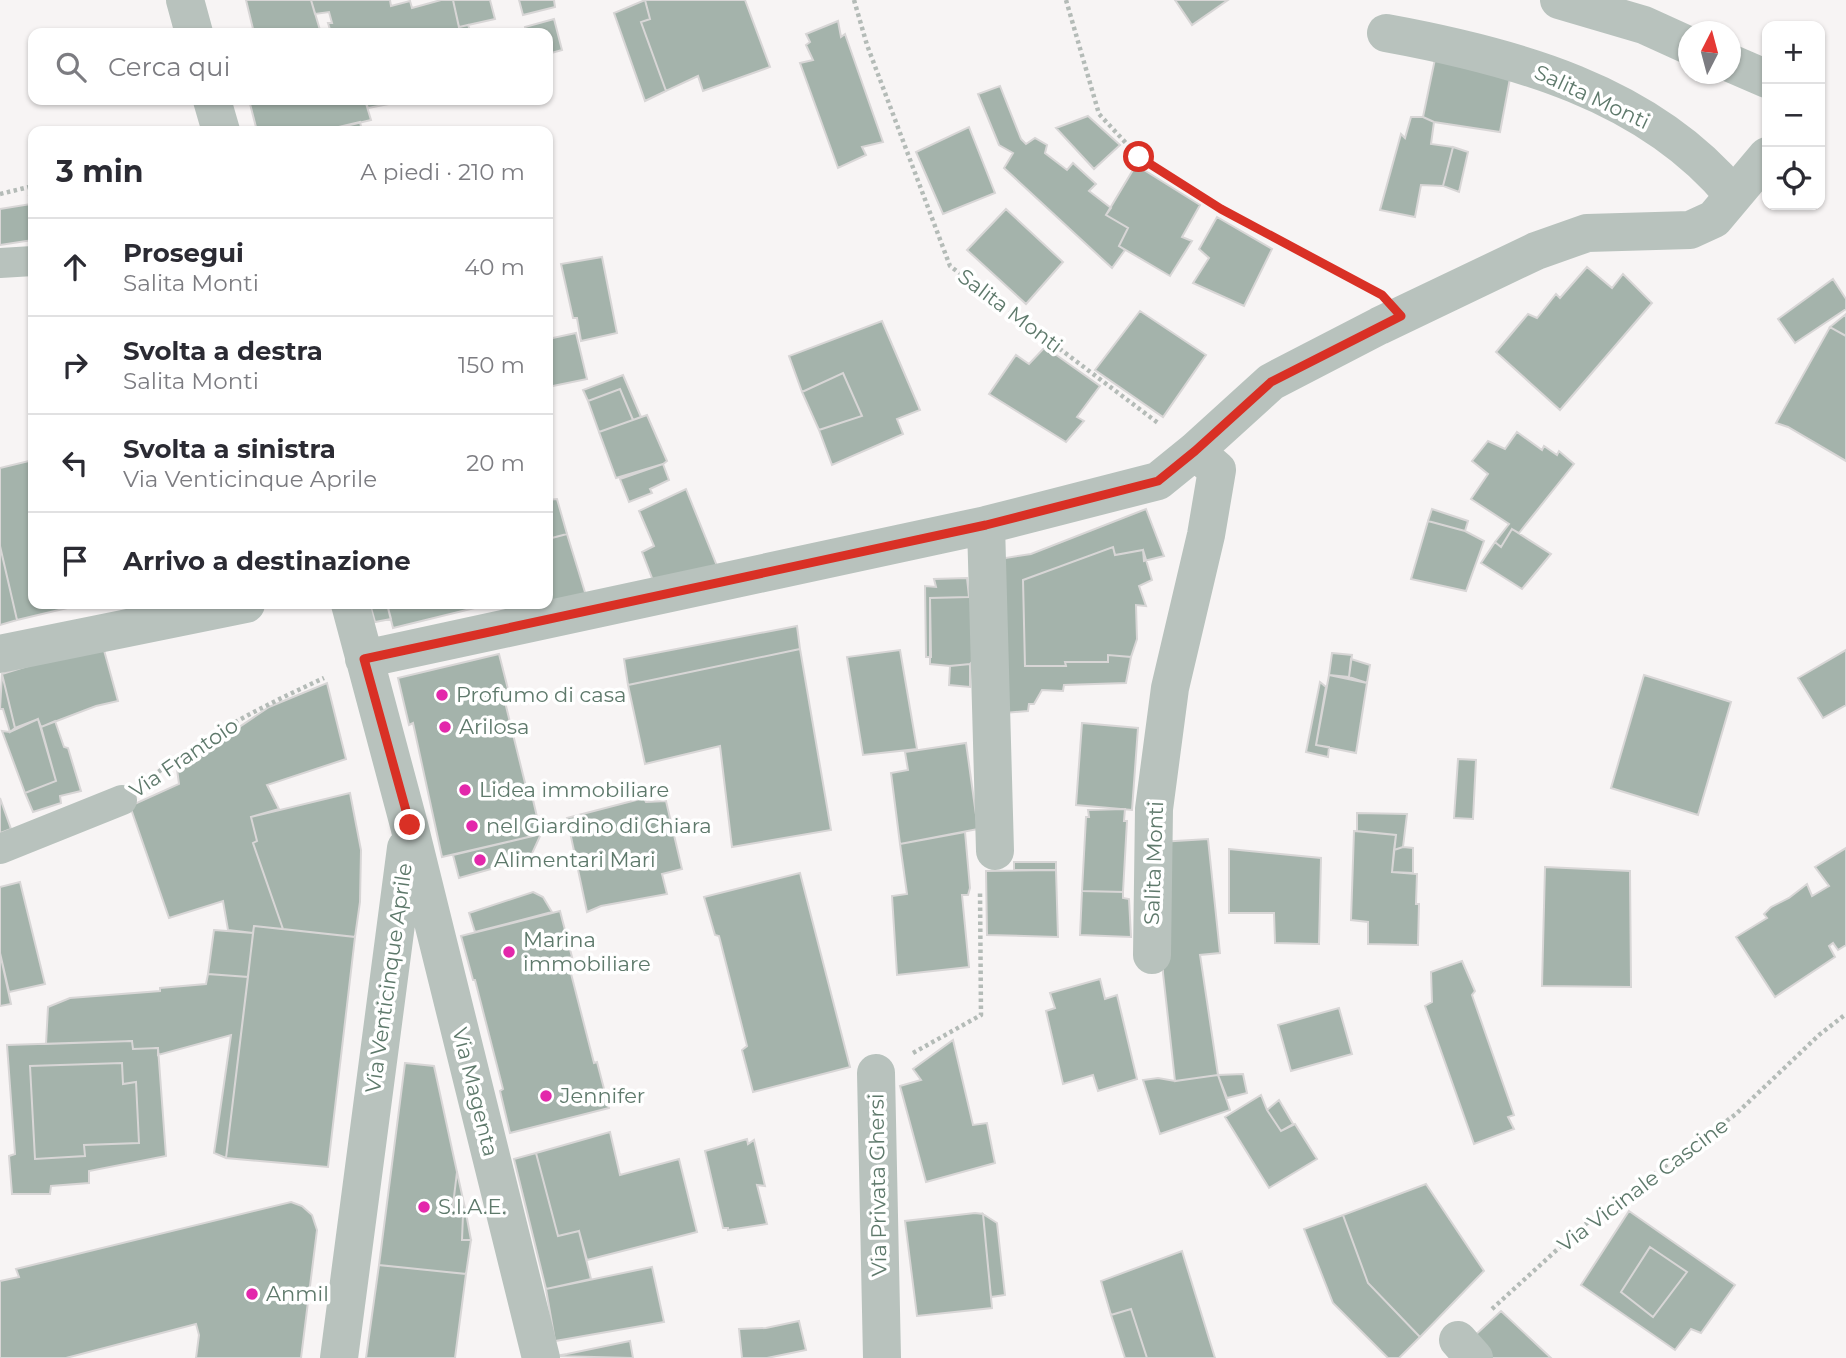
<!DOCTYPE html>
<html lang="it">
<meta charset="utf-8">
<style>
:root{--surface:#fff;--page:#f7f7f7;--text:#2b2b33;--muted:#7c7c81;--line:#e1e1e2}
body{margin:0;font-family:Montserrat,sans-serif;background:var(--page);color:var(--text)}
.controls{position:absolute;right:21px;top:21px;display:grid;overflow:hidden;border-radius:14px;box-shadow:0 2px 5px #0004}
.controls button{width:63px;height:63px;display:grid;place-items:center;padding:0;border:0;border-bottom:2px solid var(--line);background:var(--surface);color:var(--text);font:35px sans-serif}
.compass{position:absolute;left:1678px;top:21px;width:63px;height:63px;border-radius:50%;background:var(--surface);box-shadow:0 2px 5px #0004;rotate:6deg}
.stop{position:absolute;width:21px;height:21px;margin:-16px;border:5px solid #d93025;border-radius:50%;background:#fff}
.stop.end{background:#d93025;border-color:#fff;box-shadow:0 2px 7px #0008}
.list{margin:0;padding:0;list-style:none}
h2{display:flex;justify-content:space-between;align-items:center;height:91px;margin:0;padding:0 28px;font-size:30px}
h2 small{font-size:23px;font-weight:400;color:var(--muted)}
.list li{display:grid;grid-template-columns:46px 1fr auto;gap:21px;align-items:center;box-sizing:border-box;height:98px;padding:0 28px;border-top:2px solid var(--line)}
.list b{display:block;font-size:26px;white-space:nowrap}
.list p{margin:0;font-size:23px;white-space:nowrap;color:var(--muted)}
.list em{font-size:23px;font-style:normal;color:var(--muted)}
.icon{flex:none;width:38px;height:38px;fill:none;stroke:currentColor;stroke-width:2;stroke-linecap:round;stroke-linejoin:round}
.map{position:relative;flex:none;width:1846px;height:1358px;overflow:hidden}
.search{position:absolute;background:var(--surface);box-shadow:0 2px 5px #0004;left:28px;top:28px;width:525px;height:77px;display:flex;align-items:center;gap:18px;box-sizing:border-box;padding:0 24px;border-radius:14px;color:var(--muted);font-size:26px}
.panel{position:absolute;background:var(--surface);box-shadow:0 2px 5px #0004;left:28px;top:126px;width:525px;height:483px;border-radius:14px}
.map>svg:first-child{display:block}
.building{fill:#a4b3ab;stroke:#d8d6d6;stroke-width:2;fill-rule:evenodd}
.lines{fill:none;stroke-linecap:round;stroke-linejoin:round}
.path{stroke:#b4bbb7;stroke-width:4.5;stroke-dasharray:3.5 3.5;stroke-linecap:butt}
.service{stroke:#b8c2bd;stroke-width:30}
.minor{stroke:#b8c2bd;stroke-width:38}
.route{stroke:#d93025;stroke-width:9}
.poi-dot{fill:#e328ab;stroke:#fff;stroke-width:2.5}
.labels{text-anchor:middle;stroke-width:7;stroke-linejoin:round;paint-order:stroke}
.street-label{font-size:21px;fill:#5e796b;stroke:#fff}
.poi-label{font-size:21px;fill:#5e796b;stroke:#fff;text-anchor:start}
</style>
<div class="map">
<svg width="1846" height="1358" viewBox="0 0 1846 1358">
<rect width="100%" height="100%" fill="#f7f4f4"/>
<path class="building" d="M246 0H311L320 30 307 33H254Z
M311 0H390L391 6 410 1 412 8 441 0H453L460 32 331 33 328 23H332L329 12 315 14Z
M453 0H490L495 19 459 27Z
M519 0H554L555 7 523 15Z
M645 0H745L770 67 703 91 698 76 666 91 641 22 650 19Z
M645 0 650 19 641 22 666 91 645 101 614 13Z
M1175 0H1228L1192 25Z
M554 19 562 50 548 54V33H526L525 27Z
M838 21 841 37 845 34 883 142 862 147 866 155 838 168 800 63 813 60 806 45 810 42 806 34Z
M468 25 471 33H453L460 32 459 27Z
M1435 59 1511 73 1500 132 1434 122 1423 117Z
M1000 86 1021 139 1026 144 1035 138 1047 145 1045 153 1067 170 1073 163 1096 184 1089 191 1111 208 1106 215 1128 228 1119 246 1125 250 1112 268 1004 168 1013 153 999 145 978 94Z
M249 100H365L371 120 325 131H257Z
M365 100H409L368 108Z
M1088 116 1120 145 1094 169 1056 128Z
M1411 117H1423L1434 122 1431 144 1453 147 1443 186 1421 185 1415 217 1380 210 1401 134 1405 138Z
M360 122 362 131 326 130Z
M969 127 995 193 943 214 916 152Z
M1453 147 1468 152 1459 192 1443 186Z
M1136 165 1200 205 1182 237 1192 241 1170 276 1119 246 1128 228 1106 215Z
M29 196H33V240L0 245V209L31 204Z
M1006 209 1063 262 1026 304 967 250Z
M1217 217 1272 249 1244 306 1193 283 1209 258 1199 249Z
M602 257 617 333 581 341 577 318H573L561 264Z
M1587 267 1612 288 1623 274 1652 303 1560 410 1496 352 1528 314 1537 318 1556 294 1560 298Z
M1833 279 1846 299V309L1795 343 1778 319Z
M1140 311 1206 355 1163 417 1095 370Z
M1846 314V336L1830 327Z
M882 321 920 410 897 419 903 434 832 465 819 430 862 416 843 373 802 392 789 356Z
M1830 327 1846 336V461L1788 427 1776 423Z
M576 333 587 379 548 387V339Z
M1045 347 1100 386 1077 417 1084 421 1066 442 989 394 1016 355 1029 364Z
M843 373 862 416 819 430 802 392Z
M623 375 641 417 633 420 620 389 588 401 583 390Z
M620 389 633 420 599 432 588 401Z
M647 415 667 461 663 464 616 478 599 432Z
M1517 432 1542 450 1544 446 1557 455 1559 451 1574 464 1519 533 1512 529 1501 547 1495 542 1509 524 1471 499 1488 474 1472 461 1488 441 1505 449Z
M33 460V604H84L17 620 0 546V468Z
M663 464 669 480 650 489 652 493 629 502 620 479Z
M686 489 717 566 657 591 642 552 654 546 639 511Z
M557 499 567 534 548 539V500Z
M1146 509 1164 556 1144 561 1143 550 1115 555 1113 547 1023 580 1025 666H1066L1065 662H1108V655L1131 657 1126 683 1064 685 1063 691 1042 690 1034 704H1029L1028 711 1005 713 999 559 1031 554Z
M1432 509 1468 521 1465 531 1428 521Z
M1428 521 1465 531 1484 541 1466 591 1411 579Z
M1512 529 1551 554 1522 589 1481 563 1495 542 1501 547Z
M567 534 588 602 522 619 519 604H548V539Z
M0 546 17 620 0 625Z
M1113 547 1115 555 1143 550 1152 580 1139 586 1146 606 1136 605 1137 639 1131 657 1108 655V662H1065L1066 666H1025L1023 580Z
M967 578 969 597 930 598 931 657H926L925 586 936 587 934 579Z
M972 594 973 661 970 664 950 666 930 664V598L969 597Z
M370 604H387L391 619 375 622Z
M387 604H491L393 628Z
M797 626 800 649 628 685 624 659Z
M102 643 118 701 96 706 41 727 38 719 15 728 2 674Z
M800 649 831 830 732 847 720 746 645 764 628 685Z
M900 650 917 749 863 755 847 657Z
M1846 650V705L1823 718 1798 678Z
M1332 653 1352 655 1349 677 1329 675Z
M499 654 510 697 504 698 526 787H530L541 834 442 857 413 723 409 725 398 678Z
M1351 659 1370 665 1367 683 1349 677Z
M970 664V687L949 685 950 666Z
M2 674 15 728 10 732 3 709H0Z
M1329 675 1367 683 1356 753 1316 745Z
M1644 675 1731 702 1698 815 1611 788Z
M1320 682 1326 687 1316 745 1329 747 1328 757 1306 752Z
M327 683 346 759 267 785 279 809 251 817 257 841 253 843 283 929 254 926 253 933 228 930 223 901 169 918 130 806 179 784 177 769 269 707Z
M38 719 56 781 25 793 2 731 10 732Z
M55 721 64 747 68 748 81 791 60 796 61 803 33 812 25 793 56 781 41 727Z
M1082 723 1138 728 1132 810 1076 805Z
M966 743 978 829 900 844 891 773 908 770 905 752Z
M1458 759 1476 760 1473 819 1454 818Z
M350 793 361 850 360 902 355 937 283 929 253 843 257 841 251 817Z
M0 798 11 829 0 833Z
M644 798 646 802 666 801 682 869 662 874 667 894 601 906 587 912 567 818Z
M1125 809 1124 821H1127L1123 892 1082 891 1086 817H1089L1088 810Z
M1357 813 1407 814 1403 847 1394 850 1396 835 1357 831Z
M1354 831 1396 835 1392 872 1417 874 1416 904H1419L1418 945 1368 944V922L1351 920Z
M965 832 970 888 968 895H962L969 967 897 975 892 896 907 894 900 844Z
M541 834 530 858 459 878 453 855Z
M1208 839 1220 953 1200 955 1218 1075 1175 1081 1163 973 1159 842Z
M1403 847 1413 848V873L1392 872 1394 850Z
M1846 848V945L1838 950 1833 943 1829 946 1835 957 1775 997 1736 937 1767 918 1764 914 1771 907 1789 898 1807 884 1812 896 1829 886 1815 867Z
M1229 849 1321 858 1319 944 1275 943 1274 913H1229Z
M1014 862H1056V870H1014Z
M1545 867 1630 871 1631 987 1542 986Z
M1056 870 1058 937 987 935 986 871Z
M800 873 850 1067 753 1092 742 1050 747 1046 719 936 715 935 704 897Z
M20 882 45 984 9 992 0 953V887Z
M1082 891 1123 892V898L1129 899 1131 937 1080 935Z
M533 892 543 897 552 912 475 932 469 913Z
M560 911 572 957 567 958 594 1063 597 1062 609 1108 510 1133 500 1091 503 1089 475 980H473L461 936Z
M254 926 355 937 328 1167 226 1158Z
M214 930 253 933 248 977 208 974Z
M0 953 11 1004 0 1006Z
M1462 961 1475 991 1472 995 1514 1115 1508 1117 1514 1129 1474 1144 1425 1006 1432 1002 1431 972Z
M208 974 248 977 226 1158 214 1153 231 1035 158 1055V1048L133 1049 132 1041 46 1044 48 1007 70 998 160 991V988L206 984Z
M1100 979 1105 999 1117 995 1137 1079 1098 1091 1093 1075 1063 1084 1046 1011 1055 1008 1050 993Z
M1339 1008 1352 1054 1291 1071 1278 1025Z
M953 1040 973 1125 987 1123 995 1163 926 1182 900 1086 921 1080 913 1069Z
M132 1041 133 1049 158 1048 166 1156 89 1171V1183L51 1186 50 1194H12L9 1156 15 1154 7 1045ZM122 1063 123 1084 136 1082 139 1143 84 1145 85 1156 35 1159 30 1066Z
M122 1063 123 1084 136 1082 139 1143 84 1145 85 1156 35 1159 30 1066Z
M405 1063 434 1066 457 1172 452 1213 463 1214 462 1240H471L466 1274 379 1265Z
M1243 1074 1247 1093 1227 1098 1218 1075Z
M1218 1075 1230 1110 1160 1134 1143 1080 1158 1078 1175 1081Z
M1261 1095 1267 1110 1281 1131 1295 1124 1317 1159 1269 1188 1225 1117Z
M1279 1100 1293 1124 1281 1131 1267 1110Z
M610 1132 620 1175 679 1159 697 1232 587 1260 579 1231 558 1236 536 1153Z
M747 1139 748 1144 754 1140 765 1186 757 1185 767 1224 728 1230V1228H723L705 1151Z
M536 1153 558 1236 579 1231 591 1279 546 1289 514 1159Z
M457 1172 466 1213 471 1240H462L463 1214 452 1213Z
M1426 1184 1484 1271 1420 1337 1368 1283 1343 1215Z
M291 1202 302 1206 312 1215 317 1230 301 1358H196L199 1335 196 1324 66 1358H0V1281L19 1277 16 1269Z
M1629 1211 1735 1285 1701 1333 1691 1329 1675 1350 1581 1285ZM1650 1247 1687 1272 1653 1317 1621 1292Z
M975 1213 983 1214 992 1308 917 1316 905 1221Z
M983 1214 997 1223 1005 1295 991 1297Z
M1343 1215 1368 1283 1420 1337 1399 1358H1388L1333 1303 1304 1229Z
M1650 1247 1687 1272 1653 1317 1621 1292Z
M1182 1251 1215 1358H1147L1131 1309 1111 1315 1101 1281Z
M379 1265 466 1274 455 1358H366Z
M652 1267 664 1322 555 1341 546 1289Z
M1131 1309 1147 1358H1125L1111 1315Z
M1501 1311 1551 1358H1492L1472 1338Z
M799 1321 806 1350 767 1358H742L739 1329 766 1328Z
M630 1341 633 1358 555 1356 567 1354Z"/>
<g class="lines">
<path class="path" d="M854 0 867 45 950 266 1158 423
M1066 0 1099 114 1139 157 1221 209 1363 285
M0 194 33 186
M153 776C205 735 265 705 324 678
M913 1053 981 1015 980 891
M1492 1309 1583 1226 1736 1114 1819 1035 1846 1014"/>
<path class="service" d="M0 263 33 261
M0 849 122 800"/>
<path class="minor" d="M185 0 194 33
M1559 0 1644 25 1688 45
M1386 33C1512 56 1648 92 1733 195
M1730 63 1767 79
M212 100 221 131
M986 525 995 851
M350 604 409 825 541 1358
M0 654 246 604
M364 659 986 525 1158 481 1195 451 1271 382 1379 326 1536 251 1587 233 1690 230 1714 219 1767 156
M1152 955 1154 809 1170 688 1206 535 1217 470 1195 451
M876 1073 882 1358
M1458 1340 1474 1358
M339 1358 406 848"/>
</g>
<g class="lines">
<path class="route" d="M410 825 364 659 986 525 1158 481 1195 451 1271 382 1401 316 1382 295 1221 209 1139 157"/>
</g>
<g class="poi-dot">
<circle cx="442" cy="695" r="7"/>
<circle cx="445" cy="727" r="7"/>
<circle cx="465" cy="790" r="7"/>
<circle cx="472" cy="826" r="7"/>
<circle cx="480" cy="860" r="7"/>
<circle cx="509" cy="952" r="7"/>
<circle cx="546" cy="1096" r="7"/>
<circle cx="424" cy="1207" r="7"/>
<circle cx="252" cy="1294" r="7"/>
</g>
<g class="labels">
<g class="street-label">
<text transform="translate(1592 97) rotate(25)" y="7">Salita Monti</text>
<text transform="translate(1010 311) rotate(37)" y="7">Salita Monti</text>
<text transform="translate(184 758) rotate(-34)" y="7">Via Frantoio</text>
<text transform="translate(1154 863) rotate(-88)" y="7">Salita Monti</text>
<text transform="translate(389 978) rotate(-82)" y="7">Via Venticinque Aprile</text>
<text transform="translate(475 1092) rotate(76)" y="7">Via Magenta</text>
<text transform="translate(878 1185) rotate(-91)" y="7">Via Privata Ghersi</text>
<text transform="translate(1643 1185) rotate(-37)" y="7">Via Vicinale Cascine</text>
</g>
<g class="poi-label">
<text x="456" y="702">Profumo di casa</text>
<text x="459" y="734">Arilosa</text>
<text x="479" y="797">Lidea immobiliare</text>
<text x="486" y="833">nel Giardino di Chiara</text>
<text x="494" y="867">Alimentari Mari</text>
<text x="523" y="947">Marina<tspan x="523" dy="24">immobiliare</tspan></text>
<text x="560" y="1103">Jennifer</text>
<text x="438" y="1214">S.I.A.E.</text>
<text x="266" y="1301">Anmil</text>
</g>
</g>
</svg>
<div class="controls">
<button>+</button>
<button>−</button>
<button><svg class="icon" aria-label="locate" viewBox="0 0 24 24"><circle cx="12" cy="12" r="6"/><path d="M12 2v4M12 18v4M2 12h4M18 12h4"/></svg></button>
</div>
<svg class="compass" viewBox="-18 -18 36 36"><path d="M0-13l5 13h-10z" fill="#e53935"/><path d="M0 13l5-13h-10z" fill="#7c7c81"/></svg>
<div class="stop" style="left:1139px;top:157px"></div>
<div class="stop end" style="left:410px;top:825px"></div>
<div class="search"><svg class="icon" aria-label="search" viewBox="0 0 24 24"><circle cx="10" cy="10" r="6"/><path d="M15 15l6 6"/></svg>Cerca qui</div>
<section class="panel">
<h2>3 min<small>A piedi · 210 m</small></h2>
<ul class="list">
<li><svg class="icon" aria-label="ahead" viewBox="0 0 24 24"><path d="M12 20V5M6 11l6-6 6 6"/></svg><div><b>Prosegui</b><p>Salita Monti</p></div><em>40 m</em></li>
<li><svg class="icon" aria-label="right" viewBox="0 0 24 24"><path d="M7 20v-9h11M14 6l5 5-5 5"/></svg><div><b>Svolta a destra</b><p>Salita Monti</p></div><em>150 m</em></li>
<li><svg class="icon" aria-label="left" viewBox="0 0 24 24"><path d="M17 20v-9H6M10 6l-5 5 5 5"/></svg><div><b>Svolta a sinistra</b><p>Via Venticinque Aprile</p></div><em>20 m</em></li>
<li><svg class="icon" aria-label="arrive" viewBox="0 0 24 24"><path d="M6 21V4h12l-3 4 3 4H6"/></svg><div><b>Arrivo a destinazione</b></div></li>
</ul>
</section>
</div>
